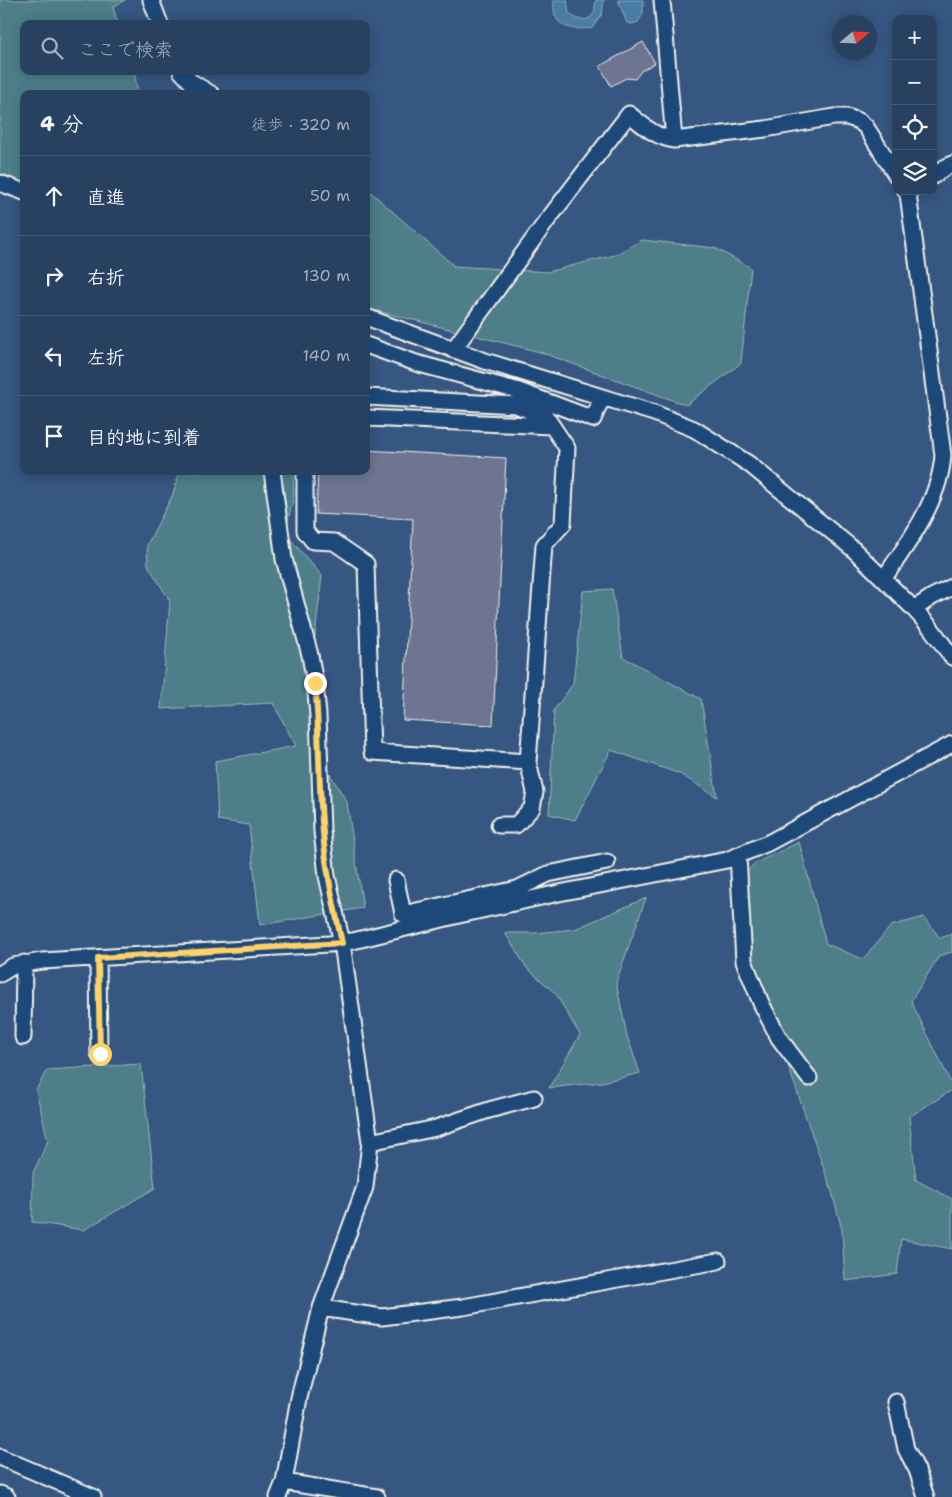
<!DOCTYPE html>
<html lang="ja">
<meta charset="utf-8">
<style>
:root{--surface:#284161;--page:#344c6a;--text:#f1f3f6;--muted:#a5afbd;--line:#445a76}
body{margin:0;font-family:"Shantell Sans","Klee One",sans-serif;background:var(--page);color:var(--text)}
.controls{position:absolute;right:15px;top:15px;display:grid;overflow:hidden;border-radius:10px;box-shadow:0 2px 12px #0003}
.controls button{width:45px;height:45px;display:grid;place-items:center;padding:0;border:0;border-bottom:1px solid var(--line);background:var(--surface);color:var(--text);font:25px sans-serif}
.compass{position:absolute;left:832px;top:15px;width:45px;height:45px;border-radius:50%;background:var(--surface);box-shadow:0 2px 12px #0003;rotate:71deg}
.stop{position:absolute;width:15px;height:15px;margin:-11px;border:4px solid #ffd166;border-radius:50%;background:#fff}
.stop.end{background:#ffd166;border-color:#fff;box-shadow:0 1px 5px #0008}
.list{margin:0;padding:0;list-style:none}
h2{display:flex;justify-content:space-between;align-items:center;height:65px;margin:0;padding:0 20px;font-size:21px}
h2 small{font-size:16px;font-weight:400;color:var(--muted)}
.list li{display:grid;grid-template-columns:32px 1fr auto;gap:15px;align-items:center;box-sizing:border-box;height:80px;padding:0 20px;border-top:1px solid var(--line)}
.list b{display:block;font-size:19px;white-space:nowrap}
.list em{font-size:16px;font-style:normal;color:var(--muted)}
.icon{flex:none;width:28px;height:28px;fill:none;stroke:currentColor;stroke-width:2;stroke-linecap:round;stroke-linejoin:round}
.map{position:relative;flex:none;width:952px;height:1497px;overflow:hidden}
.search{position:absolute;background:var(--surface);box-shadow:0 2px 12px #0003;left:20px;top:20px;width:350px;height:55px;display:flex;align-items:center;gap:12px;box-sizing:border-box;padding:0 18px;border-radius:10px;color:var(--muted);font-size:19px}
.panel{position:absolute;background:var(--surface);box-shadow:0 2px 12px #0003;left:20px;top:90px;width:350px;height:385px;border-radius:10px}
.map>svg:first-child{display:block}
.green{fill:#4d7e89;stroke:#a0b8b8}
.water{fill:#487da6;stroke:#8dabc0}
.building{fill:#6d7492;stroke:#f4f1e8}
.lines{fill:none;stroke-linecap:round;stroke-linejoin:round}
.minor-casing{stroke:#f4f1e8;stroke-width:19}
.minor{stroke:#1f4a7a;stroke-width:15}
.route{stroke:#ffd166;stroke-width:6}
</style>
<div class="map">
<svg width="952" height="1497" viewBox="0 0 952 1497">
<rect width="100%" height="100%" fill="#365781"/>
<filter id="ink" filterUnits="userSpaceOnUse"><feTurbulence type="fractalNoise" baseFrequency=".02" numOctaves="2"/><feDisplacementMap in="SourceGraphic" scale="10" xChannelSelector="R" yChannelSelector="G"/><feConvolveMatrix kernelMatrix="1 2 1 2 8 2 1 2 1" color-interpolation-filters="sRGB"/></filter>
<g filter="url(#ink)">
<path class="green" d="M0 0H125L113 7 118 24H24V71H134L138 94H24V188L0 183Z
M366 188 454 266 547 272 615 255 642 240 715 248 751 268 741 363 686 405 540 352 366 308Z
M180 471H293L294 495 285 533 322 576 314 644 326 768 347 802 363 908 260 925 249 825 218 820 215 761 296 746 273 703 161 709 170 601 148 565 147 545 173 494Z
M612 589 623 657 701 699 717 797 680 774 611 750 575 820 549 814 554 710 573 684 583 591Z
M799 842 826 944 863 959 891 926 924 917 940 938 952 934V952L939 956 911 1001 952 1085V1090L909 1117 916 1180 952 1199V1249L901 1239 897 1274 845 1281 842 1230 832 1192 766 1002 748 958 736 883 754 864Z
M646 898 616 982 627 1036 640 1073 602 1082 549 1088 580 1035 556 994 526 967 505 933H534L575 929Z
M141 1064 155 1188 84 1230 32 1222 33 1173 48 1141 36 1090 47 1070Z"/>
<path class="water" d="M554 0H567L569 13C576 20 589 24 594 12 595 9 595 4 596 0H604L602 14 592 28C569 31 551 27 554 0Z
M618 0H643V14L638 22 632 24 627 23Z"/>
<path class="building" d="M643 42 655 63 641 71 635 79 626 78 611 86 600 66Z
M366 450 506 458 493 725 403 720 413 519 316 514 318 471H366Z"/>
<g class="lines">
<defs>
<path id="minor" d="M151 0 160 24
M662 0 674 140
M181 71 190 81 211 94
M933 176 944 168 952 164
M0 183 24 192
M366 317 485 361 654 413 694 429 749 464 853 549 914 609 930 627 952 657
M366 345 416 363 519 391 593 419 602 398
M453 350 546 222 629 114C644 126 655 137 674 140L765 129 834 117H847L859 121 866 127 896 175
M366 418 552 426
M272 471 284 559 310 655 315 683 318 715 322 831 327 876 342 943 370 1142 365 1187 321 1308 299 1398 284 1482 278 1497
M305 471V531L313 541 334 542 366 564 372 752 528 762 544 545 563 524 567 448 546 417 516 405 366 397
M884 578C909 542 940 500 943 455L908 194 906 191
M914 609 932 597 952 587
M499 825H516L532 808 535 792 528 762
M738 856 744 961 761 1003 779 1038 809 1078
M396 880 403 914 517 889 548 874 607 862
M98 958 99 1054
M0 974 13 966 42 961 329 944 353 941 459 915 559 893 727 860 768 843 952 744
M23 1037 24 963
M370 1142 436 1128 489 1110 534 1098
M321 1308 382 1317 463 1307 718 1261
M896 1402 906 1449 917 1470 926 1497
M0 1457 93 1497
M284 1482 377 1497
M0 1494 7 1497"/>
</defs>
<use href="#minor" class="minor-casing"/>
<use href="#minor" class="minor"/>
</g>
</g>
<g class="lines" filter="url(#ink)">
<path class="route" d="M100 1054 98 958 342 943C334 906 326 870 323 833 318 783 320 733 315 683"/>
</g>
</svg>
<div class="controls">
<button>+</button>
<button>−</button>
<button><svg class="icon" aria-label="locate" viewBox="0 0 24 24"><circle cx="12" cy="12" r="6"/><path d="M12 2v4M12 18v4M2 12h4M18 12h4"/></svg></button>
<button><svg class="icon" aria-label="layers" viewBox="0 0 24 24"><path d="M12 4l9 5-9 5-9-5zM3 14l9 5 9-5"/></svg></button>
</div>
<svg class="compass" viewBox="-18 -18 36 36"><path d="M0-13l5 13h-10z" fill="#e53935"/><path d="M0 13l5-13h-10z" fill="#a5afbd"/></svg>
<div class="stop" style="left:100px;top:1054px"></div>
<div class="stop end" style="left:315px;top:683px"></div>
<div class="search"><svg class="icon" aria-label="search" viewBox="0 0 24 24"><circle cx="10" cy="10" r="6"/><path d="M15 15l6 6"/></svg>ここで検索</div>
<section class="panel">
<h2>4 分<small>徒歩 · 320 m</small></h2>
<ul class="list">
<li><svg class="icon" aria-label="ahead" viewBox="0 0 24 24"><path d="M12 20V5M6 11l6-6 6 6"/></svg><div><b>直進</b></div><em>50 m</em></li>
<li><svg class="icon" aria-label="right" viewBox="0 0 24 24"><path d="M7 20v-9h11M14 6l5 5-5 5"/></svg><div><b>右折</b></div><em>130 m</em></li>
<li><svg class="icon" aria-label="left" viewBox="0 0 24 24"><path d="M17 20v-9H6M10 6l-5 5 5 5"/></svg><div><b>左折</b></div><em>140 m</em></li>
<li><svg class="icon" aria-label="arrive" viewBox="0 0 24 24"><path d="M6 21V4h12l-3 4 3 4H6"/></svg><div><b>目的地に到着</b></div></li>
</ul>
</section>
</div>
